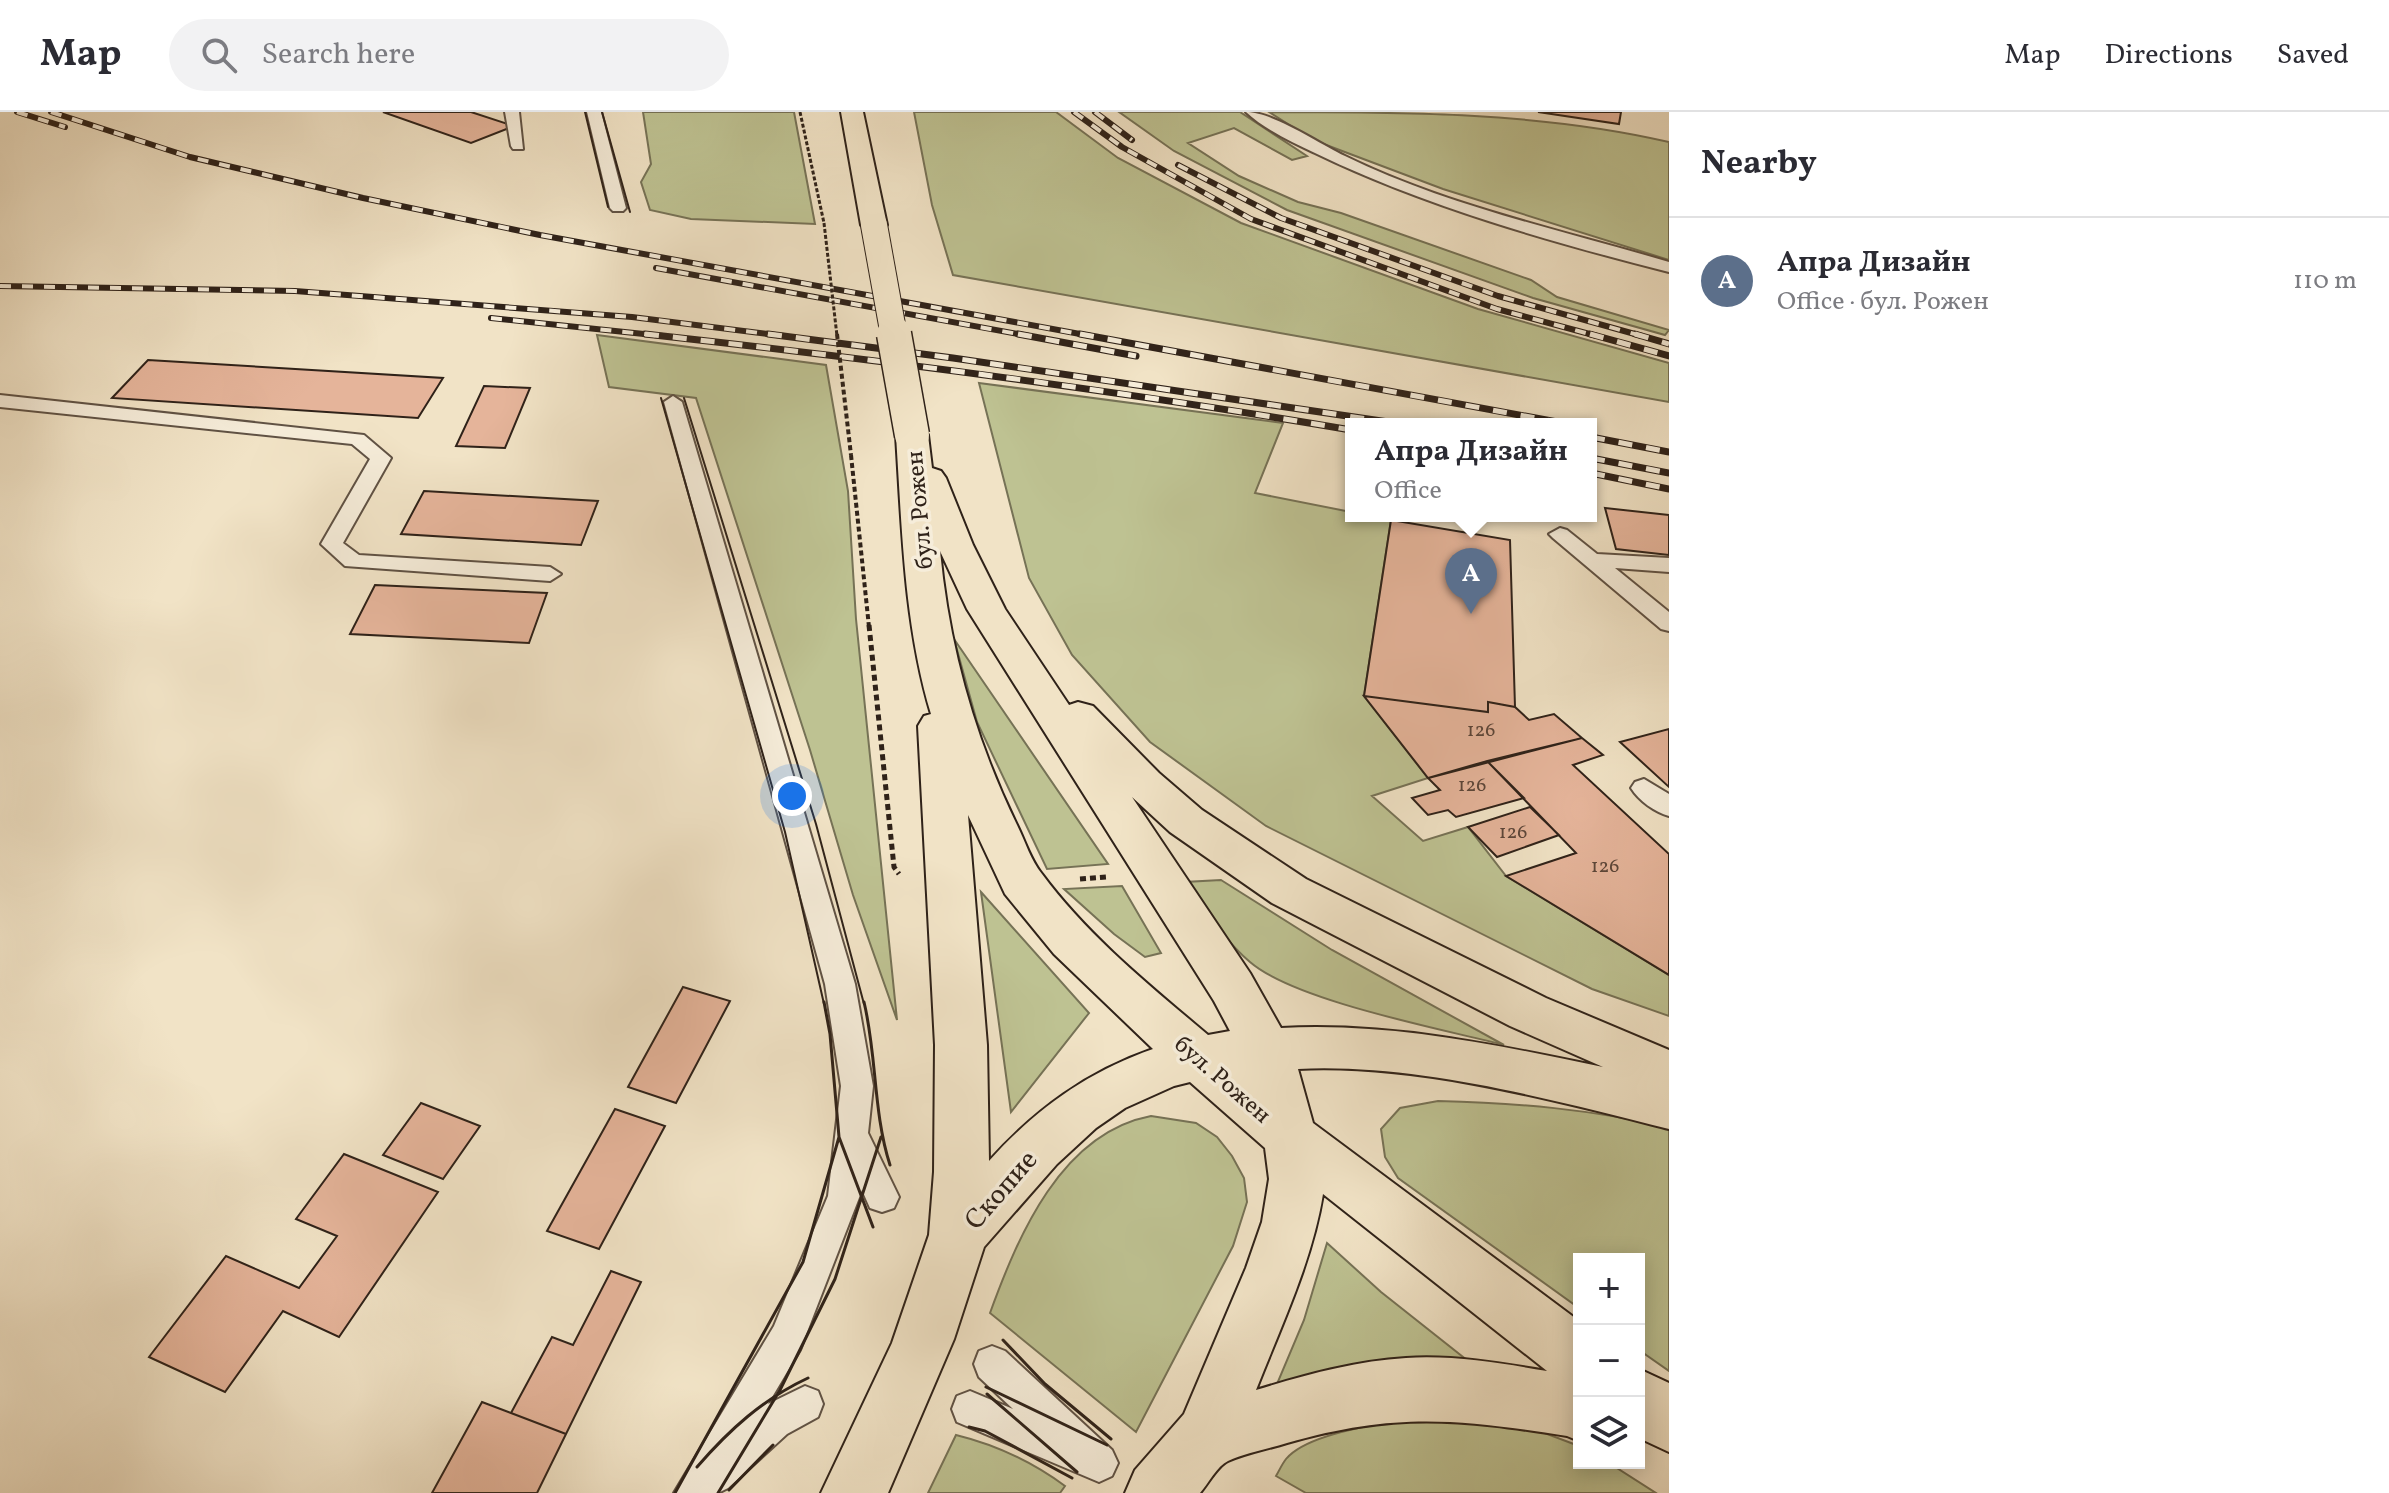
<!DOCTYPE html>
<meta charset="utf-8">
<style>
:root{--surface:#fff;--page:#f2f2f3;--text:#2b2b33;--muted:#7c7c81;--line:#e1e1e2;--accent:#8f2418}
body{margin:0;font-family:Vollkorn,serif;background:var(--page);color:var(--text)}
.controls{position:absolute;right:24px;bottom:24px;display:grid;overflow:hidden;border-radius:0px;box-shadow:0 4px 20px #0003}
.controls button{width:72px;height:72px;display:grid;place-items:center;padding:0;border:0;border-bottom:2px solid var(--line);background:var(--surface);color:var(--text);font:40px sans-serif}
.you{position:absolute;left:792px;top:684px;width:28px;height:28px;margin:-20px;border:6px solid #fff;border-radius:50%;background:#1a73e8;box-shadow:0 0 0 12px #1a73e833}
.badge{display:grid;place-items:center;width:52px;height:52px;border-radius:50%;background:var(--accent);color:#fff;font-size:26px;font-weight:700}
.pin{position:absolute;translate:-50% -66px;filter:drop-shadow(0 2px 4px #0008)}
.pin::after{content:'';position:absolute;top:42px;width:28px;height:24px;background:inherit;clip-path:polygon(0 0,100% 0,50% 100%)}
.popup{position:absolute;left:1345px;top:306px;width:252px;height:104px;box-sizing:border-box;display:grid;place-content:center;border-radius:0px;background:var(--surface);filter:drop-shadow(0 2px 6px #0005);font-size:26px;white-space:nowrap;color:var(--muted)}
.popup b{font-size:30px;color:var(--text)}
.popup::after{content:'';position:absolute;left:50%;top:100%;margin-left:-16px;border:16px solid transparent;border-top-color:var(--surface)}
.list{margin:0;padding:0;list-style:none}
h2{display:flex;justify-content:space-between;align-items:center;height:104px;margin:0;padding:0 32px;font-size:34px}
h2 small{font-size:26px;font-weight:400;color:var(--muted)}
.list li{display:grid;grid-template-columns:52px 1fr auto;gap:24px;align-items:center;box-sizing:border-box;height:128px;padding:0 32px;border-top:2px solid var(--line)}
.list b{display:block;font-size:30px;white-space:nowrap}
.list p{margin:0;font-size:26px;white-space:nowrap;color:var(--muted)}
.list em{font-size:26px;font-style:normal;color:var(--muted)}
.icon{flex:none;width:44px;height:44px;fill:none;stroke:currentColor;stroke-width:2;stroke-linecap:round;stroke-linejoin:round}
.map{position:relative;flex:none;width:1669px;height:1381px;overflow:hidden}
header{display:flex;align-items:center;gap:48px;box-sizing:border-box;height:112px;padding:0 40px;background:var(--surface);border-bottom:2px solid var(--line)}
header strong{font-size:38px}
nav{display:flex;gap:44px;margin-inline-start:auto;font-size:28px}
.search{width:560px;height:72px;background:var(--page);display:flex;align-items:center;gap:20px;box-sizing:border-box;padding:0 28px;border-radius:44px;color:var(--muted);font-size:30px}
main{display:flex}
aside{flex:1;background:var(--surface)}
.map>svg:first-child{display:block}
.green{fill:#bec292;stroke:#767256;stroke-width:2}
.building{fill:#e5b49a;stroke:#2f2219;stroke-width:2}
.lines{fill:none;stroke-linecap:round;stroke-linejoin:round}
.service-casing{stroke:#605244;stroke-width:4}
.primary-casing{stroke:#2f2219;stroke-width:4}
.path-far2{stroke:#2f2219;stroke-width:3;stroke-dasharray:4 2;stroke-linecap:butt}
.path-far1{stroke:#2f2219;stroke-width:4;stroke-dasharray:5 3;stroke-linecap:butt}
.path{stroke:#2f2219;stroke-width:5;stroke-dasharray:6 4;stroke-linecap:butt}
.service{fill:#f6edda;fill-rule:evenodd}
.primary{fill:#f1e3c6;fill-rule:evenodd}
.tram-far1{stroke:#2f2219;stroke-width:2}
.tram{stroke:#2f2219;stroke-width:3}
.rail-far1-casing{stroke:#2f2219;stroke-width:6}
.rail-casing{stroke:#2f2219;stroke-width:7}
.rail-far1{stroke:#f6edda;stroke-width:4;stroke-dasharray:11;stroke-linecap:butt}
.rail{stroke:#f6edda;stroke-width:5;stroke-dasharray:14;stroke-linecap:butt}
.primary-bridge-far1-casing{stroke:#2f2219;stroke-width:28;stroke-linecap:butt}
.primary-bridge-casing{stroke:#2f2219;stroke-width:37;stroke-linecap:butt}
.path-bridge-far1{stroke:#2f2219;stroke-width:3;stroke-dasharray:4 2;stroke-linecap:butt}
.path-bridge{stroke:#2f2219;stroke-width:4;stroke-dasharray:5 3;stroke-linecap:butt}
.primary-bridge-far1{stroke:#f1e3c6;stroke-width:26}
.primary-bridge{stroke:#f1e3c6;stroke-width:34}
.labels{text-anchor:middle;stroke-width:7;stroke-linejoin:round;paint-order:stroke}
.number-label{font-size:20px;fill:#5c4639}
.street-label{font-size:24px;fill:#2f2219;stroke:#f6edda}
.near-street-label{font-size:28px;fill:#2f2219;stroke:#f6edda}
</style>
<header>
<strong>Map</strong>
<div class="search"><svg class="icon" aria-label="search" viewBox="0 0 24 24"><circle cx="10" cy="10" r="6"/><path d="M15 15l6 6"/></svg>Search here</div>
<nav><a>Map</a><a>Directions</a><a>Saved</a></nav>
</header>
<main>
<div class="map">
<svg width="1669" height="1381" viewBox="0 0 1669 1381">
<rect width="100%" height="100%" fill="#f1e3c6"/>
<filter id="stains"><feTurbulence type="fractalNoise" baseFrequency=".0025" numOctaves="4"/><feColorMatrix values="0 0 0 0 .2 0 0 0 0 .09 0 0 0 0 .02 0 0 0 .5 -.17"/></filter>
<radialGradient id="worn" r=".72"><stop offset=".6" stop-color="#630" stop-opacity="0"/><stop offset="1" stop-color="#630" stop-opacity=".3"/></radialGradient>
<path class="green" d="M643 0H794L815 112 691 107 650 98 641 70 651 52Z
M914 0H1056L1118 46 1241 111 1478 197 1669 251V290L953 163 932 93Z
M1119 0H1240L1307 44 1292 48 1234 16 1188 31 1239 64 1298 90 1341 101 1531 168 1557 185 1669 218 1665 223 1533 186 1287 98 1174 39Z
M1269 0C1402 0 1540 0 1669 30V148L1443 77 1313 28Z
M597 223 826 253 848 379 856 507 897 908 853 783 810 638 696 286 609 275Z
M979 271 1283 311 1255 381 1351 400V404L1391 408 1364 584 1428 666 1372 684 1423 729 1468 715 1506 764 1669 863V904L1592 877 1266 714 1150 630 1072 543 1029 466Z
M954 527 1108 752 1047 757 977 610Z
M1221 768 1332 838 1504 933C1442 917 1295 889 1250 850 1224 828 1205 797 1185 770Z
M1122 774 1161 841 1145 845 1114 822 1064 777Z
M981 780 1089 901 1011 1000Z
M1438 989C1516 991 1593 997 1669 1016V1259L1639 1238V1147H1579V1196L1398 1066 1385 1045 1381 1017 1400 996Z
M1151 1004 1196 1011 1217 1025 1232 1044 1244 1066 1247 1090 1233 1134 1136 1320 990 1201C1018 1124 1061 1021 1151 1004Z
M1327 1131 1381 1180 1482 1260 1274 1279 1304 1208Z
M1406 1308 1526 1314 1579 1334V1351H1609L1656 1381H1306L1276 1364C1279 1359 1282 1352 1286 1347 1306 1323 1376 1312 1406 1308Z
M956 1323C997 1333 1031 1349 1065 1374L1060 1381H928Z"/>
<path class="building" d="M383 0H471L514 14 471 31Z
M1538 0H1621L1619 12Z
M148 248 443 266 418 306 112 286Z
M484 274 530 276 505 336 456 334Z
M424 379 598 389 581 433 401 422Z
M1605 396 1669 403V443L1616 437Z
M1391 408 1510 428 1515 595 1488 590V600L1364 584Z
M375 473 547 481 529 531 350 522Z
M1364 584 1488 600V590L1515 595 1529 608 1554 602 1582 626 1428 666Z
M1669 617V675L1620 630Z
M1582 626 1603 643 1573 653 1669 742V863L1506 764 1576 741 1487 649Z
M1487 649 1524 686 1456 705 1448 698 1428 703 1412 686 1440 678 1428 666Z
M1530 695 1559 723 1497 745 1468 715Z
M683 875 730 889 676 991 628 975Z
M421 991 480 1014 443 1067 383 1043Z
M615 997 665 1014 599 1137 547 1119Z
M344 1042 438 1080 339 1225 283 1199 225 1280 149 1245 226 1144 299 1176 337 1124 296 1107Z
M611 1159 641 1170 566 1322 511 1301 552 1225 573 1233Z
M482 1290 566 1322 537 1381H432Z"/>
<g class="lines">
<defs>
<path id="service" d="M505 0H519L523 37H513L511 34Z
M587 0H601L626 96 623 99H613L610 96Z
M1246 0C1273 0 1318 31 1345 44 1447 94 1561 118 1669 150V160C1551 130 1424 94 1315 41 1292 30 1264 17 1246 0Z
M0 283 364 323 391 346 343 431 359 443 550 455 561 462 550 469 345 454 321 432 370 347 352 332 0 295Z
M673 284 682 290 855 872 873 974 868 1021 899 1085 894 1096 882 1100 870 1096 862 1078 800 1238 768 1292 805 1274 818 1279 823 1292 818 1305 787 1322 728 1376 718 1381H674L774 1214 828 1084 841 974 825 872 664 290Z
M1560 416 1567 418 1597 442 1669 446V460L1615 456 1669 500V519L1661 517 1553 426 1549 422Z
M1644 667 1669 682V704C1655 700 1639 689 1631 676L1635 670Z
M992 1234 1005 1239 1112 1338 1118 1351 1112 1364 1099 1370 957 1310 952 1297 957 1284 970 1279 1013 1297 979 1265 974 1252 979 1239Z"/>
<path id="primary" d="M841 0H863L887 113 883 119H865L861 113Z
M912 313 924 316 928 323 932 356 941 359 946 366 973 433 1005 497 1069 593 1078 590 1093 594 1159 661 1202 698 1306 767 1546 886 1669 938V1017C1554 988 1416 951 1298 957L1313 1011 1579 1209V1329L1567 1324C1458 1307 1395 1300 1287 1331 1268 1337 1246 1341 1228 1349 1217 1354 1208 1372 1200 1381H1125L1135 1358 1184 1302 1246 1156 1262 1110 1269 1067 1265 1036 1190 970 1174 974 1125 996 1096 1016 1057 1052 984 1135 954 1227 888 1381H821L892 1231 929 1123 934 1060 935 933 918 614 924 604 931 602C904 512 902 416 896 323L900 316ZM940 439 967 497 1214 889 1230 919 1208 923C1150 874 1088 824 1042 762 1031 749 1025 729 1017 713 975 627 949 535 940 439ZM1132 685 1170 720 1272 791 1510 914 1603 955C1498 933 1389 910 1281 916L1250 861ZM968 703 1005 782 1054 842 1153 937C1087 960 1036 997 989 1049L987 933ZM1323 1082 1547 1259C1500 1251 1453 1243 1406 1246 1355 1249 1305 1263 1256 1278 1281 1214 1312 1150 1323 1082Z
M1639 1257 1669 1271V1340L1639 1326Z"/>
</defs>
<use href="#service" class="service-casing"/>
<use href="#primary" class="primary-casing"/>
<path class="path-far2" d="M800 0 824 111"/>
<path class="path-far1" d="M851 343 869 515"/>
<path class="path" d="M869 513 894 755 899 762
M1080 767 1106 765"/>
<use href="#service" class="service"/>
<use href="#primary" class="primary"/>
<path class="tram-far1" d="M585 0 608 95
M602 0 630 100
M661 286 785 720 824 892
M684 286 816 712 864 892"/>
<path class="tram" d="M824 890 830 922 839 1025 873 1115
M864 890C877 944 873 1000 890 1053
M1003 1228 1045 1272 1111 1327
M986 1275 1107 1333
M987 1282 1077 1360
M969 1315 985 1319 1072 1366
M697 1355C729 1318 763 1287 808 1266
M729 1378 773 1333
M675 1381 803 1150 839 1025
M718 1381 780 1278 835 1167 881 1025"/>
<defs>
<path id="rail-far1" d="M17 0 65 15
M51 0 190 45 363 86 540 123 1091 224
M1074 0 1122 35 1251 107 1497 197 1597 224
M1095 0 1132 28
M1178 53 1281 106 1498 184 1642 224
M656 156 1029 224
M0 174 295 179 632 205 784 224
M491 206 663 224"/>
<path id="rail" d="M645 222C881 248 1117 278 1351 318
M768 222 953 246 1402 312
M1018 222 1136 244
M1080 222 1568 312
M1590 222 1669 244
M1635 222 1669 232
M1591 325 1669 340
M1591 346 1669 361
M1591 361 1669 377"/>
</defs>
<use href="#rail-far1" class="rail-far1-casing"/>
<use href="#rail" class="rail-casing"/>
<use href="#rail-far1" class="rail-far1"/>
<use href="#rail" class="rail"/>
<defs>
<path id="primary-bridge-far1" d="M874 113 894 224"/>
<path id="primary-bridge" d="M894 222 912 323"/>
</defs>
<use href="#primary-bridge-far1" class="primary-bridge-far1-casing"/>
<use href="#primary-bridge" class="primary-bridge-casing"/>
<path class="path-bridge-far1" d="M824 111 837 224"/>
<path class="path-bridge" d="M837 222 851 343"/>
<use href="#primary-bridge-far1" class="primary-bridge-far1"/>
<use href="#primary-bridge" class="primary-bridge"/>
</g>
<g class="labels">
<g class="number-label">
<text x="1481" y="624">126</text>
<text x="1472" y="679">126</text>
<text x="1513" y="726">126</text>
<text x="1605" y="760">126</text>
</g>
<g class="street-label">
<text transform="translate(919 398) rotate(-95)" y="8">бул. Рожен</text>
<text transform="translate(1223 967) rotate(41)" y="8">бул. Рожен</text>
</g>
<g class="near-street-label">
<text transform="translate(1000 1077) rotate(-49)" y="10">Скопие</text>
</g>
</g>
<rect width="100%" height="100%" filter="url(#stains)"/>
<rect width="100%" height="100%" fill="url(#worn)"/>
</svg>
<div class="controls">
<button>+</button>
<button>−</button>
<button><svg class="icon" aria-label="layers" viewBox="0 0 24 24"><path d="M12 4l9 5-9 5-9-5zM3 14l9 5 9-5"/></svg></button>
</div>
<div class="you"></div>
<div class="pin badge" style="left:1471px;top:502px;background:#5c6f8a">A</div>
<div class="popup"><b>Апра Дизайн</b>Office</div>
</div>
<aside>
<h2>Nearby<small></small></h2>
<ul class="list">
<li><span class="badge" style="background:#5c6f8a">A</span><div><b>Апра Дизайн</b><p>Office · бул. Рожен</p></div><em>110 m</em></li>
</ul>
</aside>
</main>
